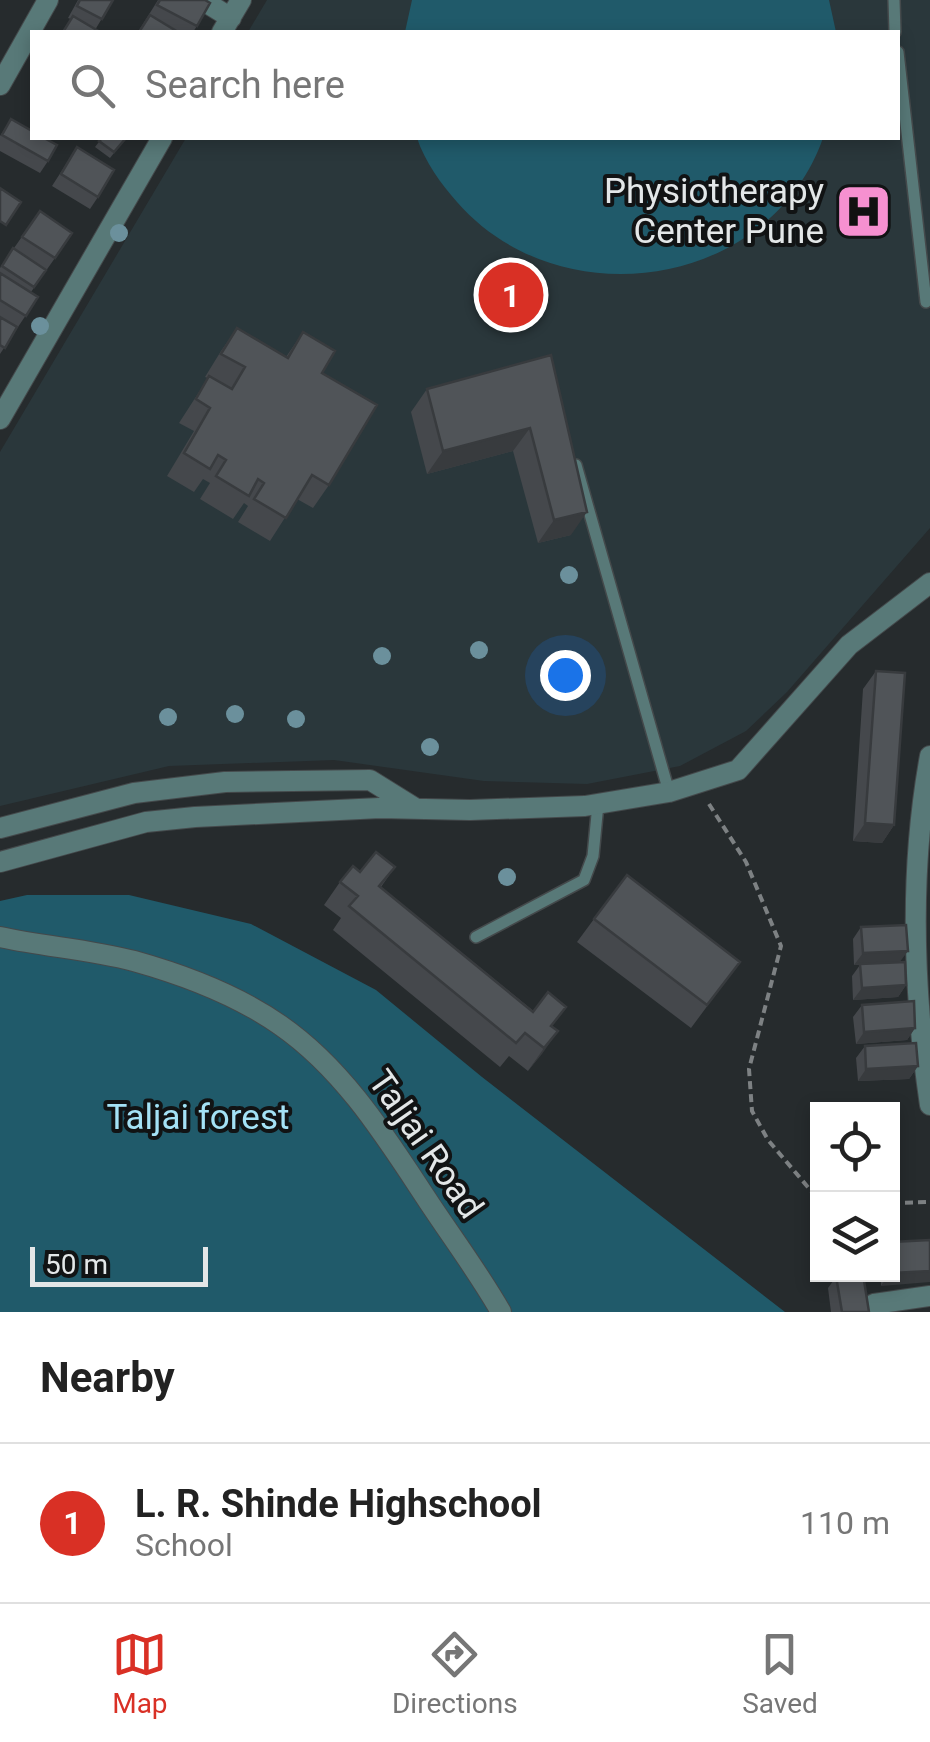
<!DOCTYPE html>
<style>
:root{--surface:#fff;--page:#f6f6f6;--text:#222;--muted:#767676;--line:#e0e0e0;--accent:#d93025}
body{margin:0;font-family:Roboto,sans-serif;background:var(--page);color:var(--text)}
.controls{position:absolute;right:30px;bottom:30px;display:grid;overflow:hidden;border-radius:0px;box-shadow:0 5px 15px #0003}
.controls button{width:90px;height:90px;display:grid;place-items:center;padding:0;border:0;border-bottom:2px solid var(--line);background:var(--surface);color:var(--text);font:50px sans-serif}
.scale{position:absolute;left:30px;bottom:25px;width:178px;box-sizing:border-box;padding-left:10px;border:5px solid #e3e7e8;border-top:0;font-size:28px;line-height:35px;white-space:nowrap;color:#e3e7e8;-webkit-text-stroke:8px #111314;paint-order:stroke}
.you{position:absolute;left:565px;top:675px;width:35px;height:35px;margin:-25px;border:8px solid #fff;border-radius:50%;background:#1a73e8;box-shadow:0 0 0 15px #1a73e833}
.badge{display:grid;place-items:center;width:65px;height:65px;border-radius:50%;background:var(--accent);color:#fff;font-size:32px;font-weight:700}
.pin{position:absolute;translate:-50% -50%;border:5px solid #fff;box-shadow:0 2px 10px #0006}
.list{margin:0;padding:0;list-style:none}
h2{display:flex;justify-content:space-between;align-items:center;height:130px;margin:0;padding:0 40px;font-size:42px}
h2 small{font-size:32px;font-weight:400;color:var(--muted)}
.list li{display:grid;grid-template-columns:65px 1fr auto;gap:30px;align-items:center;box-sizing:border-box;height:160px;padding:0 40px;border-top:2px solid var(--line)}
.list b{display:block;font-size:38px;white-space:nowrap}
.list p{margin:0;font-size:32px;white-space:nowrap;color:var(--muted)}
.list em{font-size:32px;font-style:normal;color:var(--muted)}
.icon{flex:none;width:55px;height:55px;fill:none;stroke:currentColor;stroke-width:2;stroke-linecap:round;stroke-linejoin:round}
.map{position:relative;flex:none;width:930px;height:1312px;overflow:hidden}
.search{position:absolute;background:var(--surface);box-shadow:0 5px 15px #0003;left:30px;right:30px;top:30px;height:110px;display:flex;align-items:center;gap:25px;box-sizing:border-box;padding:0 35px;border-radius:0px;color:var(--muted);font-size:38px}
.sheet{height:290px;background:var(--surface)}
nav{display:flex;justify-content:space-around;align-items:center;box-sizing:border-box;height:140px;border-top:2px solid var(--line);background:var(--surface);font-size:28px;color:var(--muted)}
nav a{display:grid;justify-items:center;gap:5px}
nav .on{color:var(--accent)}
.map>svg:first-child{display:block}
.built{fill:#2a373b}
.green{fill:#205a6a}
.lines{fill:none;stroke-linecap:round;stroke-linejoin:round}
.service-casing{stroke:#44494b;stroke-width:14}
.minor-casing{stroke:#44494b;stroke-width:22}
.tertiary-casing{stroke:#44494b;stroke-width:22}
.path{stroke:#7d8183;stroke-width:4;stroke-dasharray:8 5;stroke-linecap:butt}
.service{stroke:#587978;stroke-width:11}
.minor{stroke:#587978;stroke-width:20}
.tertiary{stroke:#587978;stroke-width:20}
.tree{fill:#6b909c}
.wall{fill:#45484c}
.shaded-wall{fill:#383b3e}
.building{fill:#505458;stroke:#383b3e;stroke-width:2.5}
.labels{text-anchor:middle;stroke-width:8;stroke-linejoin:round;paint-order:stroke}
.poi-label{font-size:35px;fill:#e3e7e8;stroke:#111314;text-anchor:end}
.park-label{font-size:35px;fill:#a4e2f6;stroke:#111314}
.street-label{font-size:35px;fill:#e3e7e8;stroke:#111314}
</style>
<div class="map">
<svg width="930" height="1312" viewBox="0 0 930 1312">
<rect width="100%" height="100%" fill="#262b2d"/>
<path class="built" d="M267 0H930V528L787 692 746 731 680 766 587 784 484 781 334 760 169 766 0 806V452L186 138H898V32H248Z"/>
<path class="green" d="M412 0H829L836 32H405Z
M417 138H823C770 289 560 320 457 202 441 184 425 162 417 138Z
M27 895H129L251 924 376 990 482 1077 785 1312H0V901Z"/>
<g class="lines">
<defs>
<path id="service" d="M894 0 895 32
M898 52 926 302
M576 465 669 792
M476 937 584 880 593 856 598 804"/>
<path id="minor" d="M202 0 231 18
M222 32 241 0
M0 85 48 0
M0 419 162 138
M0 828 134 793 225 782 370 780 415 808
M0 862 146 822 195 817 380 808 470 810 585 806 669 792 738 770 849 645 930 583
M0 937C46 947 88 949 134 961 184 975 237 995 280 1025 345 1070 387 1139 430 1204 454 1240 480 1275 501 1312
M876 1312 874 1304 930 1296"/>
<path id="tertiary" d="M930 756C909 871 913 990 930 1105"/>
</defs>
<use href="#service" class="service-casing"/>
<use href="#minor" class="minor-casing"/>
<use href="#tertiary" class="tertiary-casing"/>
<path class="path" d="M709 804 746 862 781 946 749 1069 752 1111 768 1140 818 1199
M892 1203 930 1202"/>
<use href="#service" class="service"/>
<use href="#minor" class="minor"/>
<use href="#tertiary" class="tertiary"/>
</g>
<g class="tree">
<circle cx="119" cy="233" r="9"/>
<circle cx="40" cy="326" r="9"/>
<circle cx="569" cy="575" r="9"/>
<circle cx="479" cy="650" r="9"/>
<circle cx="382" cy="656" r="9"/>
<circle cx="235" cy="714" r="9"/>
<circle cx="168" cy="717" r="9"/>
<circle cx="296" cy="719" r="9"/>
<circle cx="430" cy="747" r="9"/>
<circle cx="507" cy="877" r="9"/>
</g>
<path class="wall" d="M78 0H113L95 30 100 32H62L71 19 68 18Z
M158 0H205L197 26 193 32H138Z
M11 119 48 161 40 173 0 151V136Z
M102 138H126L110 158 95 147Z
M77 147 98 197 90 209 52 186Z
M40 211 55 258 31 292 38 297 0 354V268Z
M237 328 286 357 303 332 322 373 329 485 313 508 297 499 270 541 238 522 248 506 244 503 233 519 200 499 210 483 203 479 194 492 167 476 194 431 179 423 208 378 205 377 221 351Z
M551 355 571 535 538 543 513 451 427 474 411 412 427 389Z
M876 671 894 825 882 843 853 841 863 689Z
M395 867 381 887 558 1031 528 1071 509 1056 500 1067 333 930 341 918 324 905 340 882 360 872Z
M594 919 740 962 691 1028 577 942Z
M861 927 900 962 906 985 898 997 853 1000 852 976 860 965H854L853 939Z
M862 1005 915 1028 907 1040 856 1044 853 1017Z
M865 1046 918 1066 909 1079 858 1081 856 1058Z
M818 1214V1274H839L838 1276 869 1312H831L828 1288 836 1277 815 1278 812 1222Z
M930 1240 881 1286V1274H892Z"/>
<path class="shaded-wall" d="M530 428 513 451 427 474 443 451Z
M587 512 571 535 538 543 554 520Z
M865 823 894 825 882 843 853 841Z
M908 951 899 963 854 965 863 953Z
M906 985 898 997 853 1000 862 988Z
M915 1028 907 1040 856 1044 864 1032Z
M558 1031 542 1054 528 1071 544 1048Z
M918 1066 909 1079 858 1081 866 1069Z
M930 1271V1282L881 1286 889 1274 892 1273Z
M818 1274H839L837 1277 815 1278Z"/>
<path class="building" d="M80 0H113L102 19 77 6Z
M160 0H205L210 3 197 26 157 5Z
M150 15 178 32H139Z
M73 16 100 32H63Z
M11 119 32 131V138H44L57 145 48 161 2 135Z
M102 138H126L114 152 99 141Z
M77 147 114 170 98 197 61 174Z
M0 188 21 202 6 225 0 221Z
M40 211 72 233 55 258 22 237Z
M13 248 46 270 34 287 2 266Z
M0 273 38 297 26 316 0 300Z
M0 317 17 327 5 348 0 345Z
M237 328 288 358 303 332 335 351 322 373 377 405 329 485 312 475 286 518 254 499 264 483 258 479 249 496 216 476 226 460 218 455 210 469 184 453 210 408 196 399 209 376 232 389 245 367 221 354Z
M551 355 587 512 554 520 530 428 443 451 427 389Z
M876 671 905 673 894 825 865 823Z
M376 852 395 867 379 886 533 1012 548 992 566 1007 551 1026 558 1031 544 1048 525 1033 516 1043 349 906 358 896 340 882 353 866 360 872Z
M627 875 740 962 707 1005 594 919Z
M906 925 908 951 863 953 861 927Z
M905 962 906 985 862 988 860 964Z
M914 1001 915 1028 864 1032 862 1005Z
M916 1043 918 1066 866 1069 865 1046Z
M930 1240V1271L892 1273V1242Z
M848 1274H863L869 1312H842L836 1276Z"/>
<defs>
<symbol id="hospital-square" viewBox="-11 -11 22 22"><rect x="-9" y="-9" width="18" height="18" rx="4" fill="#f690d0" stroke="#111314"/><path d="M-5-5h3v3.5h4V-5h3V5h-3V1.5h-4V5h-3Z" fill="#111"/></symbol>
</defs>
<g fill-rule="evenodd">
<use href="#hospital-square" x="832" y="180" width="63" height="63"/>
</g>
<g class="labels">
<g class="poi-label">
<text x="824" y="203">Physiotherapy<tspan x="824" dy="40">Center Pune</tspan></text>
</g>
<g class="park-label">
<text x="198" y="1129">Taljai forest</text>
</g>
<g class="street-label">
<text transform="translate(426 1144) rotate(55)" y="12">Taljai Road</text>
</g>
</g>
</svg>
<div class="controls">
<button><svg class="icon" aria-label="locate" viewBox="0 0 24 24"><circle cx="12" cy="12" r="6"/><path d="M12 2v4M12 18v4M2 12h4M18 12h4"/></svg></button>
<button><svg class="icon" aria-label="layers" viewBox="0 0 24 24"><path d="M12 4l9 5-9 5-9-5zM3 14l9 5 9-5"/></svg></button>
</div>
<div class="scale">50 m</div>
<div class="you"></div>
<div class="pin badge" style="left:511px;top:295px">1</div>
<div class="search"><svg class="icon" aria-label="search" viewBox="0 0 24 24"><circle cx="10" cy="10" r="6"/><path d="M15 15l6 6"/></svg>Search here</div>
</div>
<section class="sheet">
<h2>Nearby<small></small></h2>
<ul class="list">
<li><span class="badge">1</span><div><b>L. R. Shinde Highschool</b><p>School</p></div><em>110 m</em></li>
</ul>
</section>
<nav>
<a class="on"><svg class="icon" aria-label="map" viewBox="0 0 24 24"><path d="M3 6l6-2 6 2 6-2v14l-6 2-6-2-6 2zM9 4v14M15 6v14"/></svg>Map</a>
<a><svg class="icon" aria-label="directions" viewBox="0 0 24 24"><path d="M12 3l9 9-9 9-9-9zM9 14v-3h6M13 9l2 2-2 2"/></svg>Directions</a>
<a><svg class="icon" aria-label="saved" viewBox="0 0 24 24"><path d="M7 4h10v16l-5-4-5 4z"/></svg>Saved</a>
</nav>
